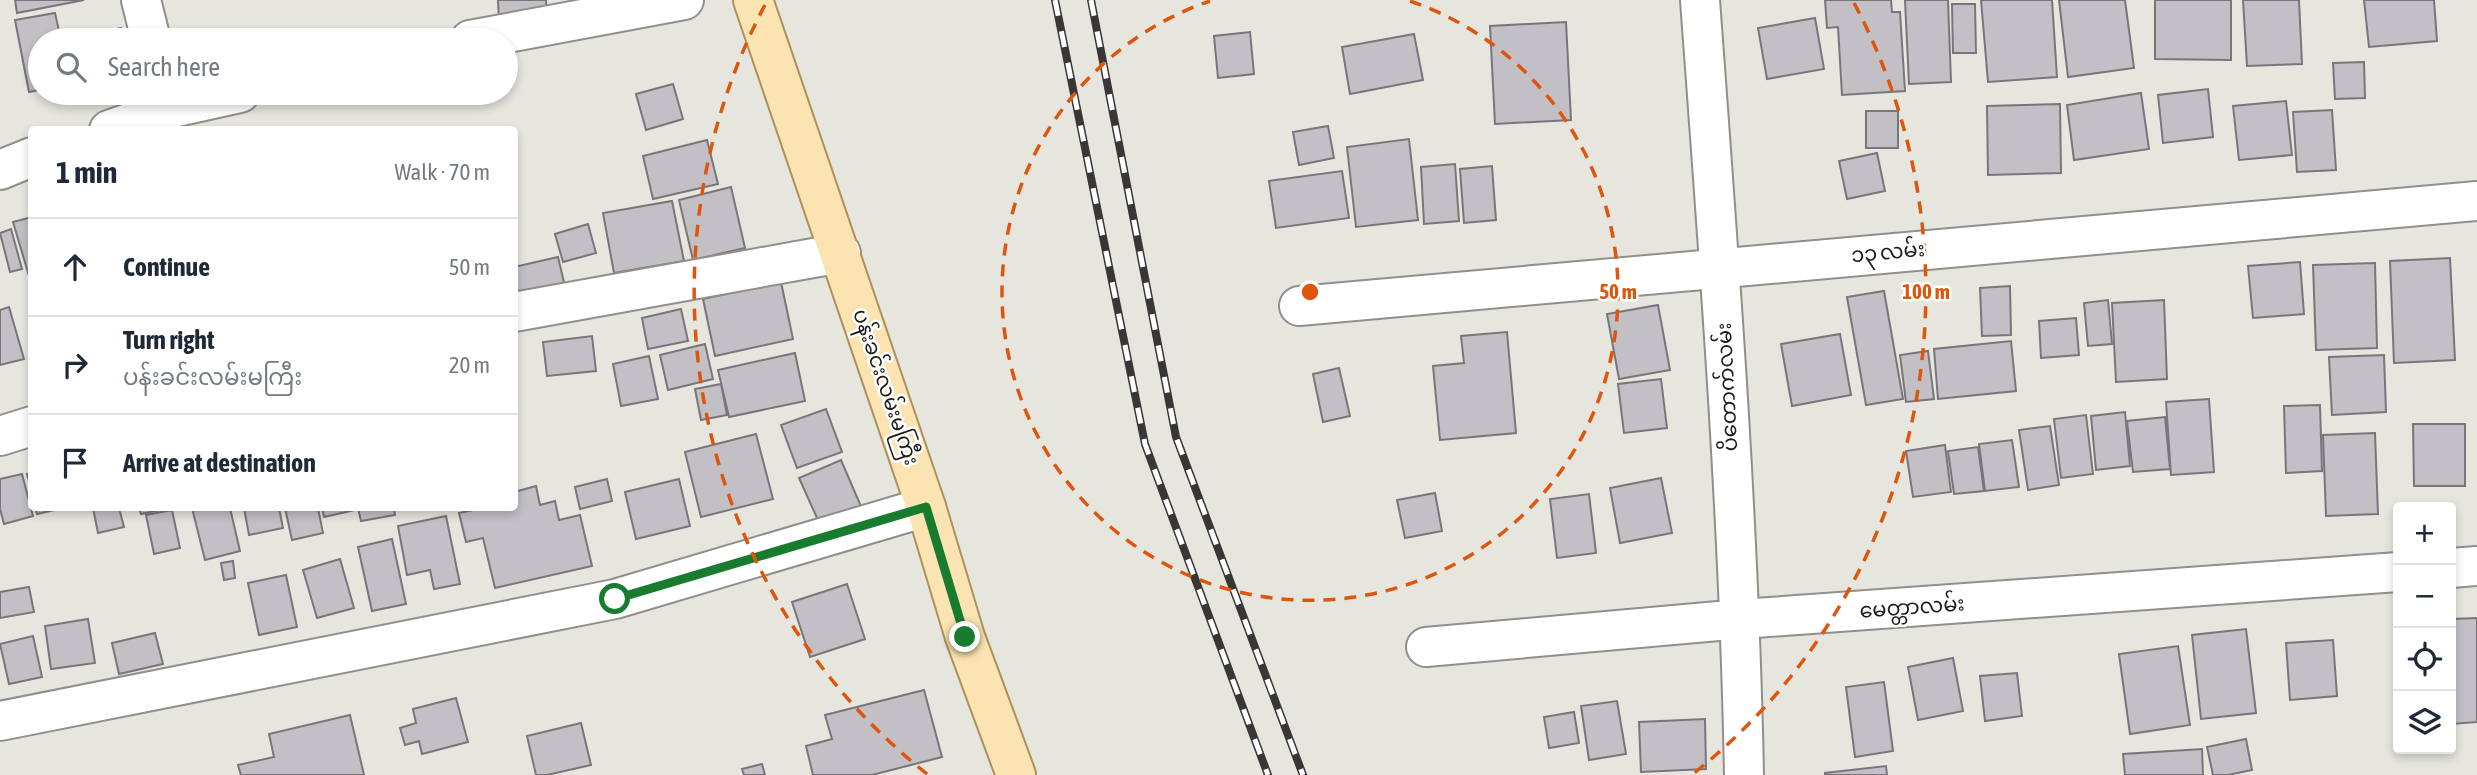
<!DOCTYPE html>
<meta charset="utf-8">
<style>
:root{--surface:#fff;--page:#f6f6f7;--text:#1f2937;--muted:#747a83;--line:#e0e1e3}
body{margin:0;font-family:"Asap Condensed","Noto Sans Myanmar",sans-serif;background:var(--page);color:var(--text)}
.controls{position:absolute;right:21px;bottom:21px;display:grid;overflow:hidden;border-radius:7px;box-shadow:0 4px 10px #0003}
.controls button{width:63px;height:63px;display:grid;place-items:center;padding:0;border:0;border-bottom:2px solid var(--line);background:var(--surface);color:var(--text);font:35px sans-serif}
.stop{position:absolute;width:21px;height:21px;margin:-16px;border:5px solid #187c2e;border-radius:50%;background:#fff}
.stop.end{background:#187c2e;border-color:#fff;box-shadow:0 2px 7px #0008}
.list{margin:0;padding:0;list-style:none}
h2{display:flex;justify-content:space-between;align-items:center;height:91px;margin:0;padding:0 28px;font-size:30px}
h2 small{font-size:23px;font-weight:400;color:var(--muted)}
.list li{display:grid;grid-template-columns:46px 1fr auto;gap:21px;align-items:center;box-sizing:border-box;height:98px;padding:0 28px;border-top:2px solid var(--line)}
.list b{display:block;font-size:26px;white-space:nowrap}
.list p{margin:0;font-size:23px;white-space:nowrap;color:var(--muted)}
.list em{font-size:23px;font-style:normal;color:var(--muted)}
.icon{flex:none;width:38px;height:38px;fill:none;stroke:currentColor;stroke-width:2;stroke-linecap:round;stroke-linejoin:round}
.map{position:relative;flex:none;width:2477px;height:775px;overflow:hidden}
.search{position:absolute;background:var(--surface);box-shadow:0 4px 10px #0003;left:28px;top:28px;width:490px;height:77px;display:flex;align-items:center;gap:18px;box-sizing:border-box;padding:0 24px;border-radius:38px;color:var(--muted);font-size:26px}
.panel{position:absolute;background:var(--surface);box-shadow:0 4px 10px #0003;left:28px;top:126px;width:490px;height:385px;border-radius:7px}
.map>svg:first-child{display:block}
.building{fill:#c2bfc5;stroke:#79767b;stroke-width:2}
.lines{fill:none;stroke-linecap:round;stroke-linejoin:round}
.street-casing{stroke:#908f89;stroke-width:42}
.primary-casing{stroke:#ac915b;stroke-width:42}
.street{stroke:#fff;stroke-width:38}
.primary{stroke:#fbe3b2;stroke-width:38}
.rail-casing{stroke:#383734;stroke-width:8}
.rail{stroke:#fff;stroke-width:5;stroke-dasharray:16;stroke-linecap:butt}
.route{stroke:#187c2e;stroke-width:9}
.ring{fill:none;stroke:#de560d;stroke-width:3.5;stroke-dasharray:12 9}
.labels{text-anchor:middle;stroke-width:5;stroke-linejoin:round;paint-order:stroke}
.street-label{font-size:21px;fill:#1c1c19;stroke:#fff}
.centre{fill:#de560d;stroke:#fff;stroke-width:3.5}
.ring-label{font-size:21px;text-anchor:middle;font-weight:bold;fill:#de560d;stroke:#fff;stroke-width:5;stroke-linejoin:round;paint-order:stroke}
</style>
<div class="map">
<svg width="2477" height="775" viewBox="0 0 2477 775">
<rect width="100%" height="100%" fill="#e6e5de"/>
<path class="building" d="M15 0H84L17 13Z
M498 0H546L547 20 499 23Z
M1825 0H1891L1892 12H1900L1905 91 1842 95 1838 27 1827 28Z
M1905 0H1948L1951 82 1909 84Z
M1981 0H2052L2057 77 1988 82Z
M2059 0H2125L2134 68 2068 77Z
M2155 0H2231V60L2155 59Z
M2243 0H2299L2302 64 2247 66Z
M2364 0H2434L2437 41 2369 47Z
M1952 4H1975L1976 53H1953Z
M55 13 61 40H40V90L29 92 15 20Z
M1815 18 1824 69 1767 79 1758 28Z
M1566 22 1571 120 1495 124 1490 26Z
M121 28 124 40H82L81 38Z
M1250 32 1254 74 1218 78 1214 36Z
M1414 34 1423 80 1350 94 1342 47Z
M2364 62 2365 98 2335 99 2333 63Z
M673 84 683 119 646 130 636 94Z
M2208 89 2213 137 2163 143 2158 95Z
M2141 93 2149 149 2074 160 2067 105Z
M2286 101 2292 155 2239 160 2233 106Z
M2060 104 2061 173 1988 175 1987 106Z
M2332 110 2336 170 2297 172 2293 112Z
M1866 111H1898V148H1866Z
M1328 126 1334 158 1299 165 1293 132Z
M412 127 413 130H378V129Z
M1409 139 1418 220 1356 227 1347 147Z
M707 140 718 184 653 199 643 156Z
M1877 153 1885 191 1847 199 1839 161Z
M1455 164 1459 221 1424 224 1421 167Z
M1492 166 1496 220 1464 223 1460 169Z
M1342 171 1349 218 1276 228 1269 181Z
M731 187 745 248 693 260 679 200Z
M672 201 684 261 614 273 603 213Z
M32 217V286L13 222Z
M588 224 596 253 563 262 555 234Z
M11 229 22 269 10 272 0 233Z
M558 257 566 291 519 302 514 283V267Z
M2450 258 2455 360 2394 363 2390 261Z
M2300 262 2304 314 2253 318 2248 266Z
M2375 263 2377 348 2316 350 2313 265Z
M781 282 793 339 715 356 703 299Z
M2010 286 2011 335 1982 336 1980 288Z
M1884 291 1903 399 1866 405 1847 297Z
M2108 300 2112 344 2088 346 2084 303Z
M2164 300 2167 379 2116 382 2112 303Z
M1658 305 1670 370 1619 379 1607 314Z
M9 307 24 359 0 365V310Z
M681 309 688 341 648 349 642 318Z
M2076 318 2079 355 2041 358 2039 321Z
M1507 332 1516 433 1440 440 1433 366 1464 363 1461 336Z
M1840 334 1851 395 1792 406 1781 344Z
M592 336 596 371 547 376 543 342Z
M2011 341 2016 391 1938 399 1934 349Z
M705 344 713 379 668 390 660 355Z
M1928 351 1934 399 1906 402 1900 355Z
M795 353 805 401 729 417 718 370Z
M2384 355 2386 412 2332 415 2329 357Z
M649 356 658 399 621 406 613 364Z
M1339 368 1350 416 1323 422 1313 374Z
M1661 379 1667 428 1624 433 1618 384Z
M721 384 727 415 701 420 695 389Z
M2209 399 2214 472 2171 475 2166 402Z
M2320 405 2322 471 2286 473 2284 406Z
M826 409 842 452 797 468 781 425Z
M2125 412 2130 466 2096 470 2091 416Z
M2086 415 2093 474 2061 478 2054 419Z
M2165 417 2170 469 2133 472 2127 421Z
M2413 424H2465V486H2414Z
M2050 426 2059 485 2028 490 2019 430Z
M2375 433 2378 514 2326 516 2323 435Z
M756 434 773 499 701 517 685 452Z
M2012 440 2019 487 1985 491 1979 444Z
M1945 445 1951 492 1913 497 1906 451Z
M1978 447 1984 491 1954 494 1948 451Z
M841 460 863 511 822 529 799 478Z
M32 473V493L27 474Z
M22 474 33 516 4 524 0 509V479Z
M1661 478 1672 533 1620 543 1610 488Z
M607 479 612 501 580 509 575 487Z
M679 479 690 526 636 539 625 492Z
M536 486 540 505 555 501 559 520 580 515 592 566 495 588 483 538 466 542 459 513 482 508H514V492Z
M1435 493 1442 531 1405 538 1397 500Z
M1589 494 1596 553 1557 558 1550 499Z
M35 508H63L37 514Z
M93 508H119L124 527 98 533Z
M139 508H160V510L141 514Z
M192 508H230L240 551 205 560Z
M244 508H279L283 528 249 535Z
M285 508H318L323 533 292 540Z
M322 508H355V510L324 517Z
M358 508H394L395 515 361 521Z
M172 510 180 548 154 554 146 515Z
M446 516 460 584 434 589 430 570 407 575 398 526Z
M392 539 406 604 372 611 358 547Z
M340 559 354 608 317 618 303 570Z
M233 561 235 578 224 580 221 563Z
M286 575 297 627 259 635 248 583Z
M847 584 865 639 810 657 792 602Z
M29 587 34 612 0 618V592Z
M2477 618V722L2451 724V619Z
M88 619 95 663 51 669 45 626Z
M2246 629 2256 713 2201 719 2192 635Z
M155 633 163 664 119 674 112 643Z
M33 636 42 677 9 684 0 644Z
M2333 640 2337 696 2290 700 2286 643Z
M2178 646 2190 725 2130 734 2119 654Z
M1953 658 1963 711 1918 720 1908 667Z
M2017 673 2022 716 1985 721 1980 676Z
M1884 682 1893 751 1855 757 1846 687Z
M924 690 942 757 872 775H813L806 746 832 739 825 715Z
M456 698 468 742 422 754 419 741 405 745 400 728 416 723 413 709Z
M1617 701 1626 754 1589 760 1581 706Z
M1574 712 1579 743 1549 748 1544 717Z
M350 715 364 775H241L238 765 274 757 269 734Z
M1705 719 1706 769 1641 772 1639 722Z
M581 723 591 765 547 775H536L527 736Z
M2246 739 2252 770 2228 775H2213L2207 747Z
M2202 749 2203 775H2125L2123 754Z
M762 764 765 775H744L742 769Z
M1886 766 1887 775H1825V773Z"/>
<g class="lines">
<defs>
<path id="street" d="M141 0 151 40
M1700 0C1719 258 1739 516 1744 775
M470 40 684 0
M109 130 168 109 240 93
M0 170 32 157
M1299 306 2477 201
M514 312 841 253
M0 436 32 426
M2451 568 2477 566
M1426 647 1741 619 2398 572
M0 721 615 599 926 507"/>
<path id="primary" d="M753 0 926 507 965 637 1016 775"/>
</defs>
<use href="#street" class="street-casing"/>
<use href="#primary" class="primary-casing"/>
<use href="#street" class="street"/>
<use href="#primary" class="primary"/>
<defs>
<path id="rail" d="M1055 0 1145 444 1268 775
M1091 0 1176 437 1303 775"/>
</defs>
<use href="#rail" class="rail-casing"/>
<use href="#rail" class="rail"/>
</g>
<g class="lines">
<path class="route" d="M615 599 926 507 965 637"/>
</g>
<g class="ring">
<path d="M1410 1A308 308 0 1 1 1210 1"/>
<path d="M927 774A616 616 0 0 1 766 3M1854 3A616 616 0 0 1 1693 774"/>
</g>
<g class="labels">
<g class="street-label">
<text transform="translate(1888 252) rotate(-5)" y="7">၁၃ လမ်း</text>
<text transform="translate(886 387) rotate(71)" y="7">ပန်းခင်းလမ်းမကြီး</text>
<text transform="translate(1727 387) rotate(-93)" y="7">ပိတောက်လမ်း</text>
<text transform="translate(1912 607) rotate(-4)" y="7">မေတ္တာလမ်း</text>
</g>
</g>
<circle cx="1310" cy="292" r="10" class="centre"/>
<g class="ring-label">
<text x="1618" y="299">50 m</text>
<text x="1926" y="299">100 m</text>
</g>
</svg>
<div class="controls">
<button>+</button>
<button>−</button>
<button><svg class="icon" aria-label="locate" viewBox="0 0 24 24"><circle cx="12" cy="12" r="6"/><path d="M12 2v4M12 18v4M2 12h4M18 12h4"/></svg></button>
<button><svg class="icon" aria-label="layers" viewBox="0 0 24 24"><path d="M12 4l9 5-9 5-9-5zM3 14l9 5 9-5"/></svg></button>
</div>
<div class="stop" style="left:615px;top:599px"></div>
<div class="stop end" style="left:965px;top:637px"></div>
<div class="search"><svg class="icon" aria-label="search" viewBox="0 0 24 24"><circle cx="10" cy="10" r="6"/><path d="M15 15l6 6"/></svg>Search here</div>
<section class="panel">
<h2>1 min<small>Walk · 70 m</small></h2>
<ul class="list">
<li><svg class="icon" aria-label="ahead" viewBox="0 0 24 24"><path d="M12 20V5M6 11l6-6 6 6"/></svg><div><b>Continue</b></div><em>50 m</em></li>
<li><svg class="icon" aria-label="right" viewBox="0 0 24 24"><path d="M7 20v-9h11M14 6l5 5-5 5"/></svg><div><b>Turn right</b><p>ပန်းခင်းလမ်းမကြီး</p></div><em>20 m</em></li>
<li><svg class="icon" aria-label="arrive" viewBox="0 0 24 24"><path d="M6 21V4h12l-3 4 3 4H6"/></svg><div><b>Arrive at destination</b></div></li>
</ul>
</section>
</div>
